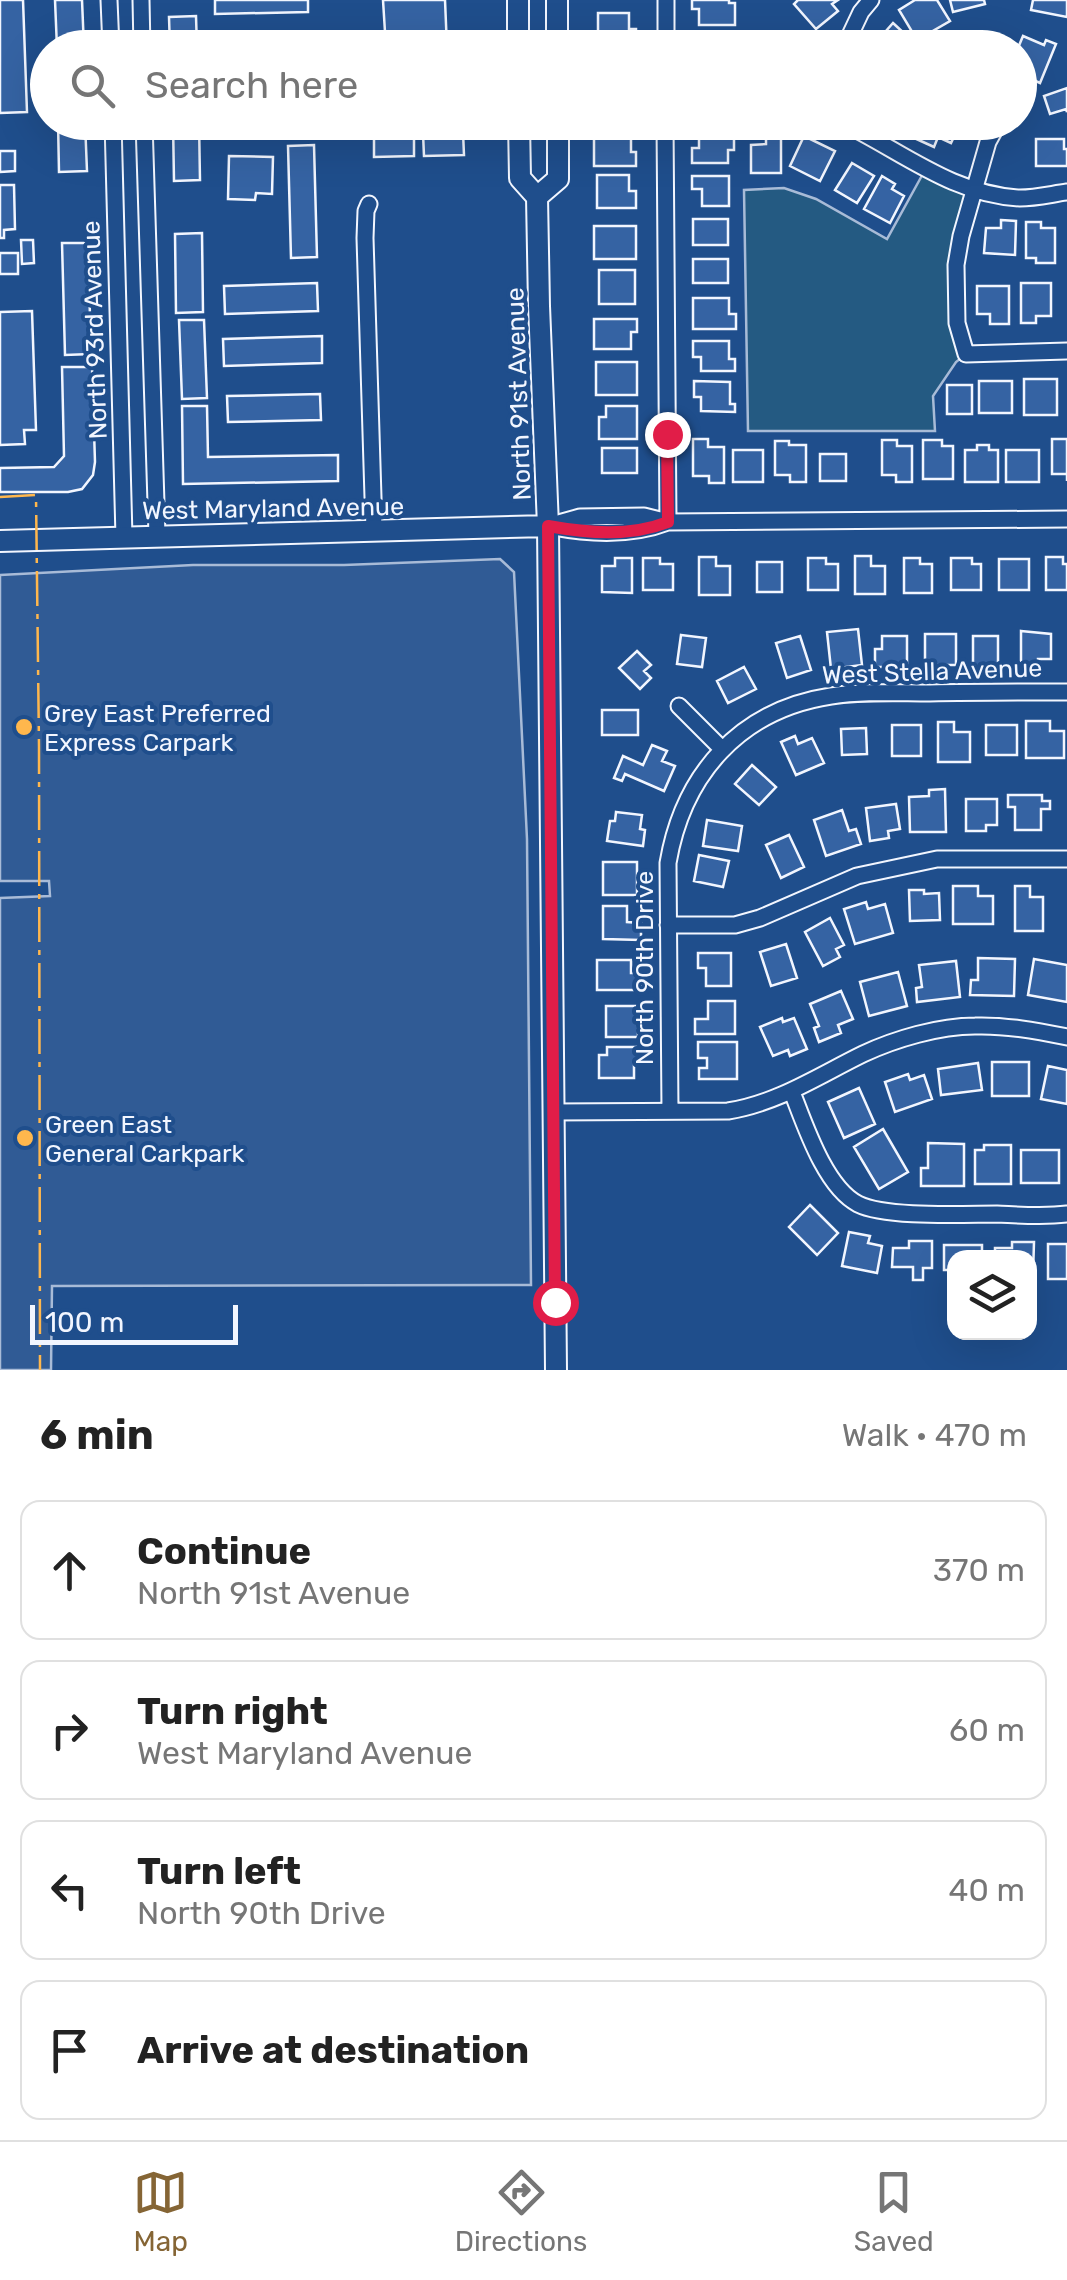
<!DOCTYPE html>
<meta charset="utf-8">
<style>
:root{--surface:#fff;--page:#f2f2f2;--text:#222;--muted:#767676;--line:#e0e0e0;--accent:#856535}
body{margin:0;font-family:Rubik,sans-serif;background:var(--page);color:var(--text)}
.controls{position:absolute;right:30px;bottom:30px;display:grid;overflow:hidden;border-radius:20px;box-shadow:0 10px 40px #0002}
.controls button{width:90px;height:90px;display:grid;place-items:center;padding:0;border:0;border-bottom:2px solid var(--line);background:var(--surface);color:var(--text);font:50px sans-serif}
.scale{position:absolute;left:30px;bottom:25px;width:208px;box-sizing:border-box;padding-left:10px;border:5px solid #f2f6ff;border-top:0;font-size:28px;line-height:35px;white-space:nowrap;color:#f2f6ff;-webkit-text-stroke:8px #1f4e8c;paint-order:stroke}
.stop{position:absolute;width:30px;height:30px;margin:-22px;border:8px solid #e11d48;border-radius:50%;background:#fff}
.stop.end{background:#e11d48;border-color:#fff;box-shadow:0 2px 10px #0008}
.list{margin:0;padding:0;list-style:none}
h2{display:flex;justify-content:space-between;align-items:center;height:130px;margin:0;padding:0 40px;font-size:42px}
h2 small{font-size:32px;font-weight:400;color:var(--muted)}
.list li{display:grid;grid-template-columns:65px 1fr auto;gap:30px;align-items:center;box-sizing:border-box;height:140px;margin:0 20px 20px;padding:0 20px;border:2px solid var(--line);border-radius:20px}
.list b{display:block;font-size:38px;white-space:nowrap}
.list p{margin:0;font-size:32px;white-space:nowrap;color:var(--muted)}
.list em{font-size:32px;font-style:normal;color:var(--muted)}
.icon{flex:none;width:55px;height:55px;fill:none;stroke:currentColor;stroke-width:2;stroke-linecap:round;stroke-linejoin:round}
.map{position:relative;flex:none;width:1067px;height:1370px;overflow:hidden}
.search{position:absolute;background:var(--surface);box-shadow:0 10px 40px #0002;left:30px;right:30px;top:30px;height:110px;display:flex;align-items:center;gap:25px;box-sizing:border-box;padding:0 35px;border-radius:55px;color:var(--muted);font-size:38px}
.sheet{height:770px;background:var(--surface)}
nav{display:flex;justify-content:space-around;align-items:center;box-sizing:border-box;height:140px;border-top:2px solid var(--line);background:var(--surface);font-size:28px;color:var(--muted)}
nav a{display:grid;justify-items:center;gap:5px}
nav .on{color:var(--accent)}
.map>svg:first-child{display:block}
.green{fill:#245a82;stroke:#a8bbd7;stroke-width:2.5}
.parking{fill:#305b95;stroke:#a8bbd7;stroke-width:2.5}
.building{fill:#3563a3;stroke:#f2f6ff;stroke-width:2.5}
.lines{fill:none;stroke-linecap:round;stroke-linejoin:round}
.minor-casing{stroke:#f2f6ff;stroke-width:19}
.major-casing{stroke:#f2f6ff;stroke-width:24}
.minor{stroke:#1f4e8c;stroke-width:15}
.major{stroke:#1f4e8c;stroke-width:20}
.power{stroke:#ffb74d;stroke-width:2.5;stroke-dasharray:35 8 5 8;stroke-linecap:butt}
.route{stroke:#e11d48;stroke-width:12}
.poi-dot{fill:#ffb74d;stroke:#1f4e8c;stroke-width:4}
.labels{text-anchor:middle;stroke-width:8;stroke-linejoin:round;paint-order:stroke}
.street-label{font-size:25px;fill:#f2f6ff;stroke:#1f4e8c}
.poi-label{font-size:25px;fill:#f2f6ff;stroke:#1f4e8c;text-anchor:start}
</style>
<div class="map">
<svg width="1067" height="1370" viewBox="0 0 1067 1370">
<rect width="100%" height="100%" fill="#1f4e8c"/>
<path class="green" d="M925 170 974 191 956 265 966 354 956 362 933 396 935 431H748L744 190 784 188 816 199 887 239Z"/>
<path class="parking" d="M500 559 514 572 527 839 531 1285 52 1286 51 1370H0V898L50 896 49 881H0V575L193 565H344Z"/>
<path class="building" d="M0 0H23L27 112 0 113Z
M55 0H82L84 48H57Z
M215 0H308V12L215 14Z
M383 0H445L447 48H386Z
M692 0H729V3H735V25H699V9H692Z
M798 0H838L832 4 838 11 816 29 794 4Z
M915 0H937L950 21 917 40 899 10Z
M950 0H984L985 4 953 12Z
M1033 0H1067V17L1031 10Z
M598 13H629V29H636V43H598Z
M196 16 197 48H170L169 17Z
M893 23 920 48H871Z
M1023 36 1044 45 1046 40 1056 44 1040 83 1020 74 1022 63 1020 62 1018 48Z
M309 43V48H215V44Z
M1067 88V112L1066 109 1050 114 1044 96Z
M58 122H85L87 171 59 172Z
M173 122H199L200 180 174 181Z
M918 122H957L960 124 951 143 938 137 934 147 912 137Z
M463 132 464 155 424 156 423 133Z
M414 133V156L374 157V134Z
M699 134H734V150H728V163H692V148H699Z
M594 136H631V152H636V166H594Z
M804 136 835 151 820 181 790 166Z
M766 137H781V173H751V145L766 144Z
M1036 139H1064V149H1067V166H1036Z
M314 145 317 257 291 258 288 146Z
M0 151H15V171L0 172Z
M229 156 273 157 272 194 256 193 255 200 228 199Z
M852 163 874 176 857 203 835 190Z
M597 175H629V191H636V208H597Z
M692 176H729V206H702V189H692Z
M882 176 895 184 892 189 904 196 890 223 864 209Z
M0 185H14L15 229 4 230V238H0Z
M693 219H728V245H693Z
M1001 220 1016 221 1015 255 984 253 986 228H1001Z
M1026 222H1041V228H1055V263H1036V258H1026Z
M594 226H636V259H594Z
M202 233 203 312 176 313 175 234Z
M21 240H33L34 263 22 264Z
M62 243H88L91 354 65 355Z
M0 253H18V274H0Z
M693 259H728V283H693Z
M599 270H635V304H599Z
M317 283 318 311 225 314 224 286Z
M1021 283H1051V316H1036V323H1021Z
M977 286H1009V324H990V314H977Z
M693 298H729V314H736V329H693Z
M32 311 36 430H24L25 444 0 445V312Z
M594 319H637V332H631V349H594Z
M179 320H204L207 398 182 399Z
M322 336V363L224 366 223 339Z
M693 341H729V359H735V371H701V357H693Z
M596 362H637V395H596Z
M62 367H92L95 462 93 475 82 489 68 492H0V468L54 467 64 456Z
M1024 379H1057V415H1024Z
M694 381 730 382V404H735V412L701 411V397H694Z
M979 381H1012V413H979Z
M947 385H972V414H947Z
M320 394 321 420 228 422 227 396Z
M182 406H207L208 457 338 455V481L183 484Z
M606 406H637V439H599V417H606Z
M693 439H708V447H724V483H709V476H693Z
M1052 439H1067V481V474H1052Z
M882 440H897V446H912V482H896V475H882Z
M923 440H942V446H953V479H923Z
M775 441H789V445H806V482H790V475H775Z
M977 445H989V450H998V482H965V450H977Z
M602 448H637V473H602Z
M733 450H763V482H733Z
M1006 450H1039V482H1006Z
M820 454H846V481H820Z
M855 556H871V566H885V594H855Z
M699 557H716V566H730V595H699Z
M1046 557H1063V564H1067V590H1046Z
M615 558H632V593L602 592V566H615Z
M643 558H660V564H673V590H643Z
M808 558H826V564H838V590H808Z
M904 558H920V564H932V593H904Z
M951 558H972V564H981V590H951Z
M999 559H1029V590H999Z
M757 562H782V592H757Z
M858 629 862 665 831 669 827 632Z
M1021 631 1051 634V659H1038V667H1021Z
M925 634H956V665H925Z
M681 635 706 638 702 667 677 664Z
M800 636 811 670 787 678 776 643Z
M882 636H907V667H875V649H882Z
M973 636H998V666H973Z
M637 651 651 665 644 671 651 678 640 689 619 668Z
M744 667 756 689 728 703 717 681Z
M602 710H638V735H602Z
M1026 721H1050V731H1064V758H1026Z
M938 722H954V732H970V762H938Z
M892 725H921V756H892Z
M986 725H1017V755H986Z
M866 728 867 754 842 755 841 729Z
M795 736 798 744 812 738 824 763 796 775 781 742Z
M652 745 667 751 662 761 675 766 664 791 625 774 622 781 614 778 623 756 643 765Z
M752 765 776 787 759 805 735 784Z
M945 789 946 832H910L909 797 929 796V790Z
M1008 795H1042V801H1050V809H1041V830H1015V807H1008Z
M966 799H997V825H986V831H966Z
M896 804 900 829 888 831 889 838 870 841 866 808Z
M842 810 849 831 856 829 861 844 826 856 814 820Z
M616 812 642 815 640 829 645 830 643 846 607 841 610 821H615Z
M707 820 742 826 738 851 703 846Z
M789 835 804 867 781 878 766 845Z
M699 855 729 861 723 887 694 881Z
M603 862H637V895H603Z
M953 886H978V896H993V924H953Z
M1015 886H1030V897H1043V931H1015Z
M909 890H924V894L939 893 940 920 910 921Z
M866 902 868 909 885 904 893 933 855 944 844 909Z
M603 906H627V922L641 923V940L603 939Z
M830 918 844 945 836 949 840 957 823 966 805 932Z
M786 944 797 978 771 986 760 952Z
M698 953H731V986H706V968H698Z
M978 958 1015 959 1014 996 970 995 971 980H978Z
M1034 959 1067 965V1002L1028 995Z
M597 960H631V973H641V990H597Z
M956 961 960 997 917 1002 916 988 922 987 919 965Z
M898 972 907 1006 869 1016 860 982Z
M841 991 853 1019 838 1025 841 1033 819 1042 814 1028 819 1026 810 1004Z
M708 1001H735V1034H695V1019H708Z
M606 1006H638V1037H606Z
M782 1018 783 1022 794 1018 807 1049 790 1056 788 1050 773 1056 760 1027Z
M698 1042H737V1079H699V1068H707V1058H698Z
M607 1047H640V1064H634V1078H599V1055H607Z
M992 1062H1029V1096H992Z
M978 1063 982 1090 941 1095 938 1069Z
M1048 1066 1067 1070V1104L1041 1099Z
M908 1074 910 1080 924 1075 932 1099 895 1112 885 1082Z
M859 1088 875 1124 844 1138 828 1102Z
M883 1129 908 1172 879 1189 854 1147Z
M928 1143 964 1144V1186H921V1168H928Z
M984 1145H1011V1184H975V1150H984Z
M1021 1150H1059V1183H1021Z
M810 1205 838 1233 817 1255 789 1227Z
M849 1232 870 1236 868 1243 882 1246 877 1273 842 1266Z
M909 1241H932V1268H923V1280H913V1267H892L893 1248H909Z
M1012 1242H1034L1033 1276H1030V1258H995V1248H1012Z
M1048 1244H1067V1279H1048Z
M944 1245H982V1258H954V1270H944Z"/>
<g class="lines">
<defs>
<path id="minor" d="M109 0 111 48
M141 0 142 48
M666 48V0
M844 48 861 12 871 0
M113 122 124 537
M144 122 157 535
M665 122 668 522
M841 122C900 150 952 195 1020 198 1035 198 1052 194 1067 192
M999 122 988 142 961 236 956 265 957 323 966 354 1067 351
M369 204 366 211 365 238 374 530
M548 526 580 517 644 516 668 522 1067 519
M553 527C590 534 632 536 668 522
M679 706 722 749
M668 925H735L760 918 857 876 937 859H1067
M792 1092C805 1125 825 1187 858 1204 886 1218 964 1214 997 1214 1020 1215 1044 1217 1067 1214
M670 1111 668 863C683 775 739 710 831 696 863 691 897 693 930 693 976 692 1021 692 1067 692
M553 1112 728 1111C778 1103 818 1076 863 1054 895 1039 939 1026 975 1026 1006 1025 1037 1031 1067 1037"/>
<path id="major" d="M518 0V48
M557 0V48
M519 122 520 178 537 197 539 306 548 526 556 1370
M537 197 558 179V122
M0 541 548 526"/>
</defs>
<use href="#minor" class="minor-casing"/>
<use href="#major" class="major-casing"/>
<use href="#minor" class="minor"/>
<use href="#major" class="major"/>
<path class="power" d="M0 497 36 495 39 746 40 1370"/>
</g>
<g class="lines">
<path class="route" d="M555 1302 548 526C587 533 630 537 668 522L667 434"/>
</g>
<g class="poi-dot">
<circle cx="24" cy="727" r="10"/>
<circle cx="25" cy="1138" r="10"/>
</g>
<g class="labels">
<g class="street-label">
<text transform="translate(94 330) rotate(-92)" y="9">North 93rd Avenue</text>
<text transform="translate(518 394) rotate(-92)" y="9">North 91st Avenue</text>
<text transform="translate(273 508) rotate(-1)" y="9">West Maryland Avenue</text>
<text transform="translate(932 671) rotate(-2)" y="9">West Stella Avenue</text>
<text transform="translate(644 968) rotate(-90)" y="9">North 90th Drive</text>
</g>
<g class="poi-label">
<text x="44" y="722">Grey East Preferred<tspan x="44" dy="29">Express Carpark</tspan></text>
<text x="45" y="1133">Green East<tspan x="45" dy="29">General Carkpark</tspan></text>
</g>
</g>
</svg>
<div class="controls">
<button><svg class="icon" aria-label="layers" viewBox="0 0 24 24"><path d="M12 4l9 5-9 5-9-5zM3 14l9 5 9-5"/></svg></button>
</div>
<div class="scale">100 m</div>
<div class="stop" style="left:555px;top:1302px"></div>
<div class="stop end" style="left:667px;top:434px"></div>
<div class="search"><svg class="icon" aria-label="search" viewBox="0 0 24 24"><circle cx="10" cy="10" r="6"/><path d="M15 15l6 6"/></svg>Search here</div>
</div>
<section class="sheet">
<h2>6 min<small>Walk · 470 m</small></h2>
<ul class="list">
<li><svg class="icon" aria-label="ahead" viewBox="0 0 24 24"><path d="M12 20V5M6 11l6-6 6 6"/></svg><div><b>Continue</b><p>North 91st Avenue</p></div><em>370 m</em></li>
<li><svg class="icon" aria-label="right" viewBox="0 0 24 24"><path d="M7 20v-9h11M14 6l5 5-5 5"/></svg><div><b>Turn right</b><p>West Maryland Avenue</p></div><em>60 m</em></li>
<li><svg class="icon" aria-label="left" viewBox="0 0 24 24"><path d="M17 20v-9H6M10 6l-5 5 5 5"/></svg><div><b>Turn left</b><p>North 90th Drive</p></div><em>40 m</em></li>
<li><svg class="icon" aria-label="arrive" viewBox="0 0 24 24"><path d="M6 21V4h12l-3 4 3 4H6"/></svg><div><b>Arrive at destination</b></div></li>
</ul>
</section>
<nav>
<a class="on"><svg class="icon" aria-label="map" viewBox="0 0 24 24"><path d="M3 6l6-2 6 2 6-2v14l-6 2-6-2-6 2zM9 4v14M15 6v14"/></svg>Map</a>
<a><svg class="icon" aria-label="directions" viewBox="0 0 24 24"><path d="M12 3l9 9-9 9-9-9zM9 14v-3h6M13 9l2 2-2 2"/></svg>Directions</a>
<a><svg class="icon" aria-label="saved" viewBox="0 0 24 24"><path d="M7 4h10v16l-5-4-5 4z"/></svg>Saved</a>
</nav>
